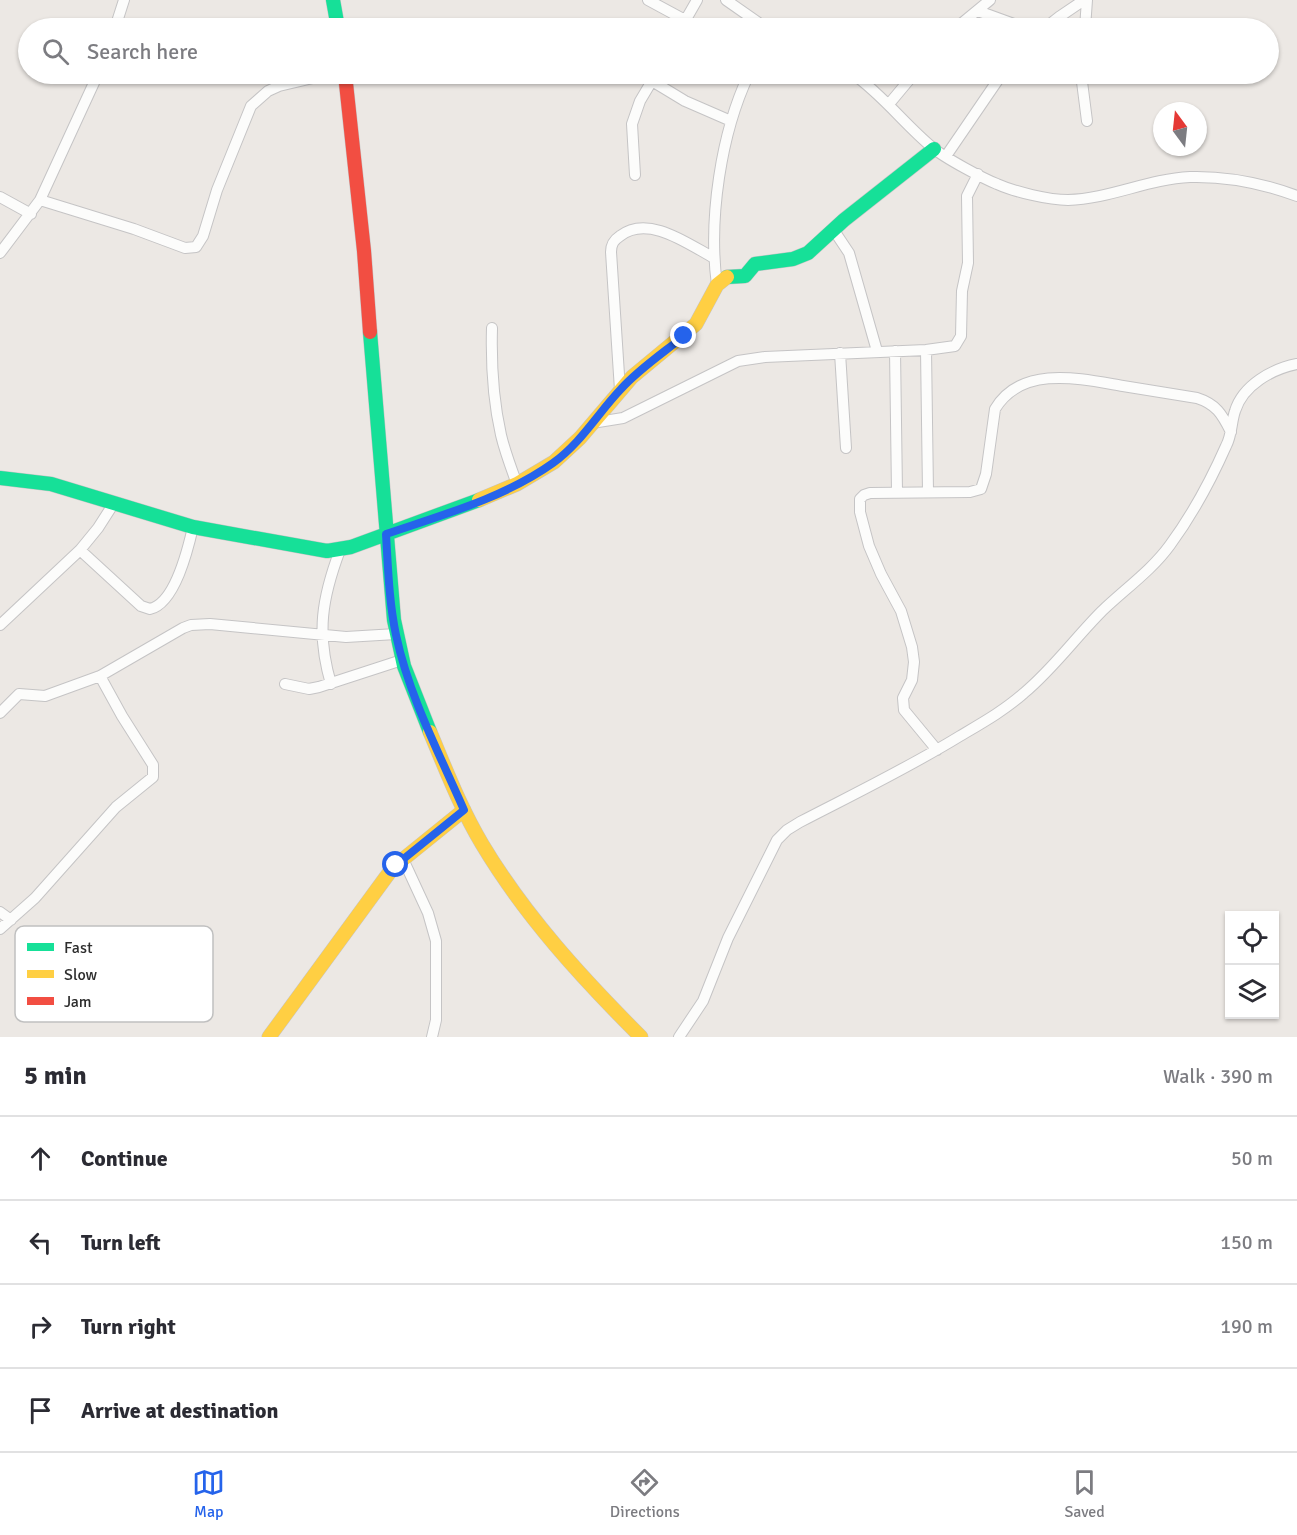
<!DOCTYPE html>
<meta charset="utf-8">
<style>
:root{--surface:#fff;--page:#f7f7f7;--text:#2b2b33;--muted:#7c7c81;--line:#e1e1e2;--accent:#2563eb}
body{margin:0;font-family:Signika,sans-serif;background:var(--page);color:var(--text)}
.controls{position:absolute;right:18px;bottom:18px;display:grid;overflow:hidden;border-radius:0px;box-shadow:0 2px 4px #0004}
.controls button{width:54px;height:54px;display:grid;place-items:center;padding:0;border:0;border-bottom:2px solid var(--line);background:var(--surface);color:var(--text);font:30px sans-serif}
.compass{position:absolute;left:1153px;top:102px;width:54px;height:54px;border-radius:50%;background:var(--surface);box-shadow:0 2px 4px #0004;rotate:345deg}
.stop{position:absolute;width:18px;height:18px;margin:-14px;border:4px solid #2563eb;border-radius:50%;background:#fff}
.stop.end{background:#2563eb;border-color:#fff;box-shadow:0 2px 6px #0008}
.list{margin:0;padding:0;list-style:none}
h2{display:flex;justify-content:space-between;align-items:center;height:78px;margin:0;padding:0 24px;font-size:26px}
h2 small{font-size:20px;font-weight:400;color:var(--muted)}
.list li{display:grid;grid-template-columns:39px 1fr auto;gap:18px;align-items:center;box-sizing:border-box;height:84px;padding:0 24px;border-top:2px solid var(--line)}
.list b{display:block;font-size:22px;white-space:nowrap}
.list em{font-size:20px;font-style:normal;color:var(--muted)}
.icon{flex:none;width:33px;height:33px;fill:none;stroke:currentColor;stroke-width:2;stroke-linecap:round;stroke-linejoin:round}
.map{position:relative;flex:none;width:1297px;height:1037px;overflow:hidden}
.search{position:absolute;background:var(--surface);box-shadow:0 2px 4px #0004;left:18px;right:18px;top:18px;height:66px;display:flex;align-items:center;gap:15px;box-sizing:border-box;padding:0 21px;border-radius:33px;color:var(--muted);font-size:22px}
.sheet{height:414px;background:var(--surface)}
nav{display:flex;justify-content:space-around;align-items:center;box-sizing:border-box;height:84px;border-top:2px solid var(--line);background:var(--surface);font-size:16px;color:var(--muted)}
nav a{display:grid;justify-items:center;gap:3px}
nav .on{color:var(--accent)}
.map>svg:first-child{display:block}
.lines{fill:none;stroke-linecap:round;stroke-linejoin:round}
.street-casing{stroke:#c5c4c5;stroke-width:12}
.fast-casing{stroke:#c5c4c5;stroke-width:15}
.slow-casing{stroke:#c5c4c5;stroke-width:15}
.jam-casing{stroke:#c5c4c5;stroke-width:15}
.street{stroke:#fcfcfb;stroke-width:10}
.fast{stroke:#16e098;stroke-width:14}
.slow{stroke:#ffcf43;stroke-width:14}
.jam{stroke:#f24e42;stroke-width:14}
.route{stroke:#2563eb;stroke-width:8}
.key{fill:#fff;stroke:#c0c0c0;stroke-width:1.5}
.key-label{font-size:16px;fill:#2e2e2e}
</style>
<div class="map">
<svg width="1297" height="1037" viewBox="0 0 1297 1037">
<rect width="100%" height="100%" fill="#ece8e4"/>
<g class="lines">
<defs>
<path id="street" d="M648 0 685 20
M726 0 766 28
M978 11 1025 28
M115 28 124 0
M681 28 697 0
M956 28 990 0
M1045 28 1059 17 1084 0
M1085 28 1087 0
M853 74C883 95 905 125 933 148 945 158 982 178 997 184 1015 192 1049 200 1068 200 1109 199 1148 179 1190 177 1227 176 1262 183 1297 196
M1081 74 1087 121
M652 81 685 101 731 121
M889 104 914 74
M946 156 1002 74
M635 175 632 124 640 101 656 74
M0 197 31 214
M40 200 134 229 185 248 196 247 203 236 217 190 251 106 268 91 279 86 330 74
M833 229 849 253 877 351
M0 253 40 200 98 74
M717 285C708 219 721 133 749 74
M492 328C491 364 493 400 501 435 505 452 511 468 517 484
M926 350 928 492
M895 351 897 492
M840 353 846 448
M620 390 611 252C611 244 614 240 620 236 648 214 688 244 714 258
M592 423 623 418 738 361 765 357 926 350 955 346 961 336 962 291 968 263 967 196 978 174
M80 550 141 606 150 609C175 603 188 549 193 527
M0 625 80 550 98 528 114 503
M285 684 309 689 319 687 402 660
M331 684C316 633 322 598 340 550
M0 713 19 694 45 696 100 676 183 628 191 625 210 624 346 637 396 634
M937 750 904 710 903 698 912 680 914 662 912 647 901 611 881 574 869 546 860 512V499L864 495 870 493 970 492 981 489 986 474 995 409C1022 364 1082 379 1123 386 1148 390 1172 394 1197 398 1216 404 1222 414 1231 432
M403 859 428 913 436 941V1020L432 1037
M0 912 11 920
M0 929 35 898 116 807 153 777V765L122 716 100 676
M679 1037 703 1001 728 938 777 840 787 830 800 822C854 794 908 768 960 736 982 723 1005 710 1024 693 1053 669 1075 638 1102 611 1125 589 1152 570 1170 545 1192 515 1211 480 1226 446 1232 435 1231 423 1235 411 1243 385 1272 369 1297 364"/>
<path id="fast" d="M333 0 338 28
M727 277 745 276 755 264 793 259 808 253 844 220 934 149
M370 332 394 620 404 666 430 732
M0 478 51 484 193 527 327 551 351 547 479 500"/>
<path id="slow" d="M479 500 517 484 554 462 580 438 632 377 696 324 717 285 727 277
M430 732C446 770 461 809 482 844 525 916 582 978 641 1037
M269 1037 389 873 396 865 464 810"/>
<path id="jam" d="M345 74 364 251 370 332"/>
</defs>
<use href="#street" class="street-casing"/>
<use href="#fast" class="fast-casing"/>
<use href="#slow" class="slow-casing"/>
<use href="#jam" class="jam-casing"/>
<use href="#street" class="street"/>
<use href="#fast" class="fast"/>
<use href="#slow" class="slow"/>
<use href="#jam" class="jam"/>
</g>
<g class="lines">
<path class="route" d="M396 865 464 810C439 753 409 696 396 635 389 602 388 567 386 534 442 515 504 498 553 463 581 443 598 413 621 389 639 369 663 353 684 336"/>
</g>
<rect x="15" y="926" width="198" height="96" rx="9" class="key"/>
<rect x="27" y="943" width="27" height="8" fill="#16e098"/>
<rect x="27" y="970" width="27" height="8" fill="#ffcf43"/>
<rect x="27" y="997" width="27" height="8" fill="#f24e42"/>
<g class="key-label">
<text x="64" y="953">Fast</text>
<text x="64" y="980">Slow</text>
<text x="64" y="1007">Jam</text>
</g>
</svg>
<div class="controls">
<button><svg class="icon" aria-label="locate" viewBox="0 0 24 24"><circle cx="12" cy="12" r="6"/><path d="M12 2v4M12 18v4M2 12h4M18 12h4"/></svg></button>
<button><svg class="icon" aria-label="layers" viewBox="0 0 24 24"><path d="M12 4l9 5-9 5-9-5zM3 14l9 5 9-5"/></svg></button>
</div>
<svg class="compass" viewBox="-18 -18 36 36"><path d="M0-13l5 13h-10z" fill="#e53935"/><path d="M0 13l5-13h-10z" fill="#7c7c81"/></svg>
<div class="stop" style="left:396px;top:865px"></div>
<div class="stop end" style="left:684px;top:336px"></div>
<div class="search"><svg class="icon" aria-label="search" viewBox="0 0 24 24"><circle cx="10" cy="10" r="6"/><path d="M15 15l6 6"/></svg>Search here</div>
</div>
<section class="sheet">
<h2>5 min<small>Walk · 390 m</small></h2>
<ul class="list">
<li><svg class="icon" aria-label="ahead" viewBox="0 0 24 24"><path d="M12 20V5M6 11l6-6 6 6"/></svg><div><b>Continue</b></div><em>50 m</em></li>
<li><svg class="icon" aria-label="left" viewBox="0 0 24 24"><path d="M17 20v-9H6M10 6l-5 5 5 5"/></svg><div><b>Turn left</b></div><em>150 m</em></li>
<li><svg class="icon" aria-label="right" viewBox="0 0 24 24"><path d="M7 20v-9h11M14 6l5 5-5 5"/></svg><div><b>Turn right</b></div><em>190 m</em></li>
<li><svg class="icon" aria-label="arrive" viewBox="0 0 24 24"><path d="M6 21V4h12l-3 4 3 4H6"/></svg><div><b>Arrive at destination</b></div></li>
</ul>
</section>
<nav>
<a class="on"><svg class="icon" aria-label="map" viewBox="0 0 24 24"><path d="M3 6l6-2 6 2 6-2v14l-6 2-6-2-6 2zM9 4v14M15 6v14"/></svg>Map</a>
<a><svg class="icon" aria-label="directions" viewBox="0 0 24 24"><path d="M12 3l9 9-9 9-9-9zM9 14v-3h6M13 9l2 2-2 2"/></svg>Directions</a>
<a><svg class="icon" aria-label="saved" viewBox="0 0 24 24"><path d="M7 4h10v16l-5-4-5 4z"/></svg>Saved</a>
</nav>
